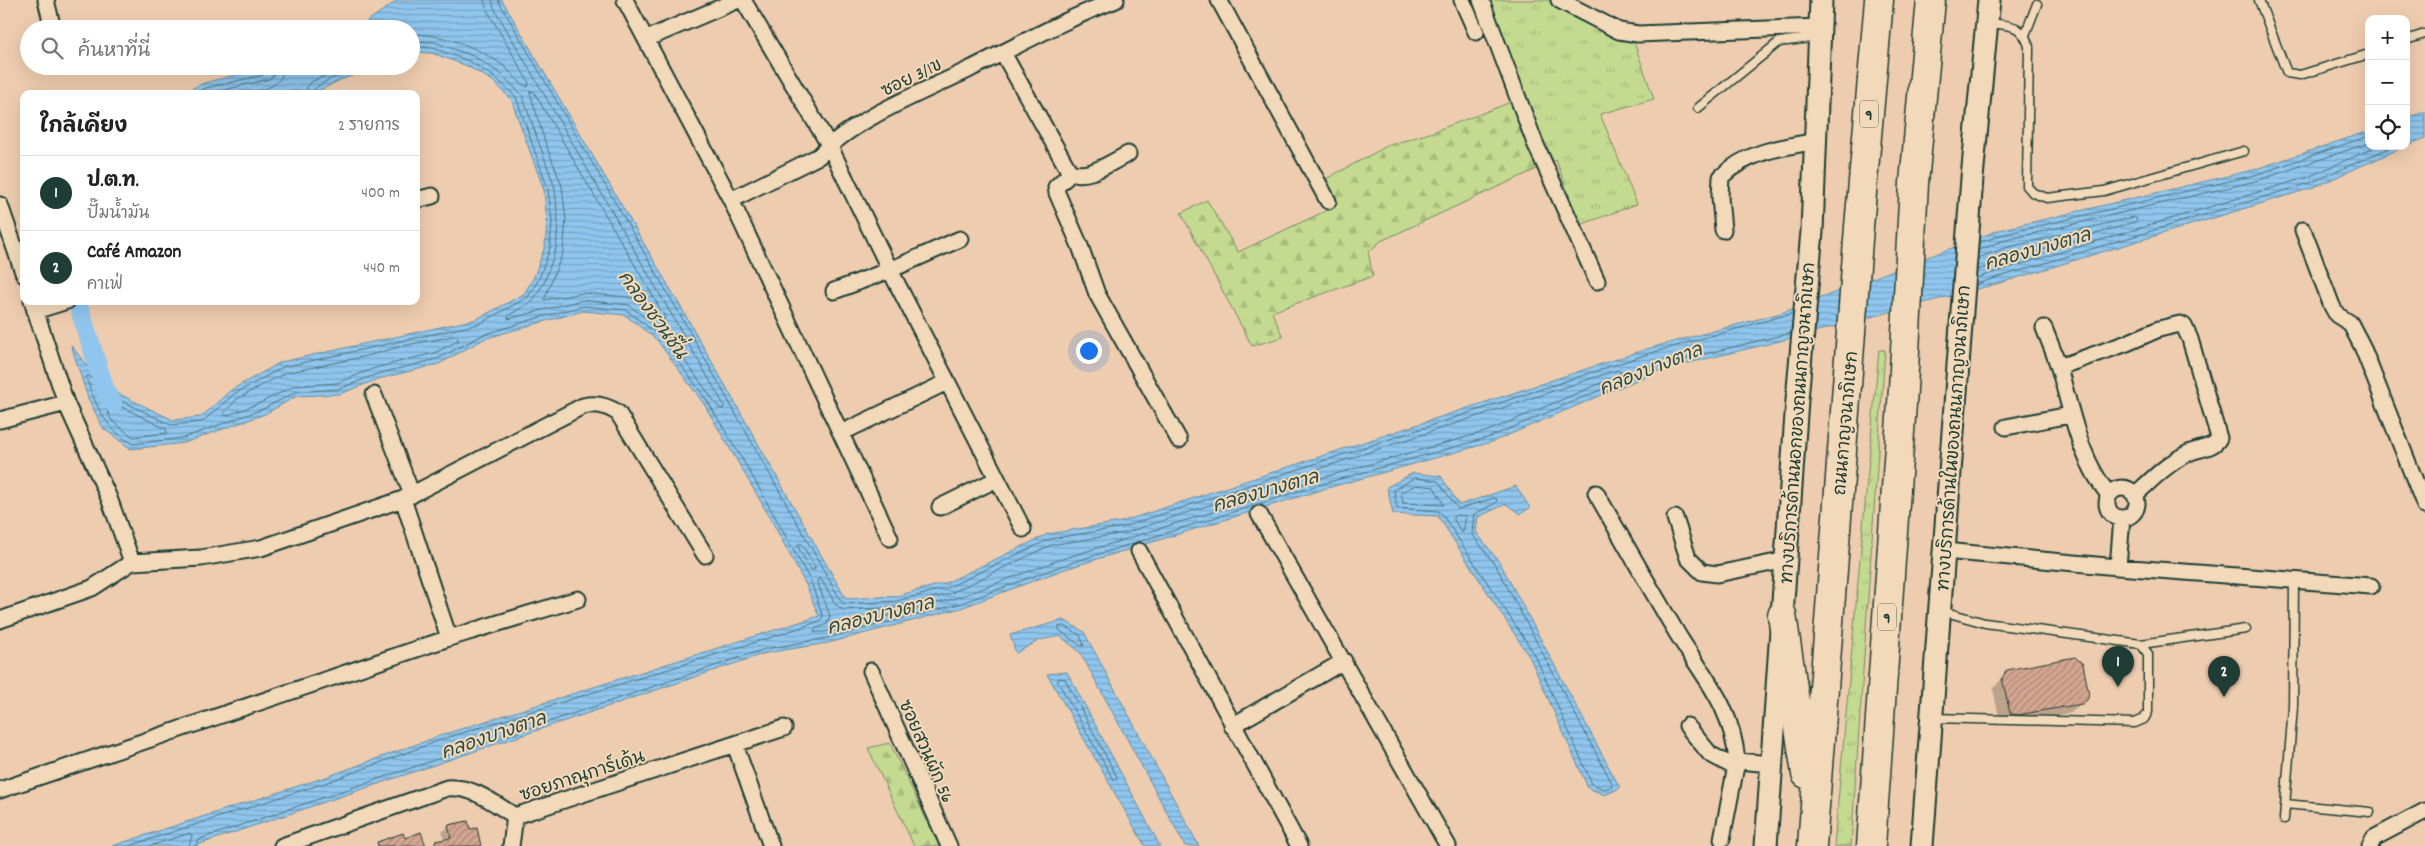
<!DOCTYPE html>
<html lang="th">
<meta charset="utf-8">
<style>
:root{--surface:#fff;--page:#f2f2f2;--text:#222;--muted:#767676;--line:#e0e0e0;--accent:#1f3d34}
body{margin:0;font-family:Dekko,"Playpen Sans Thai",sans-serif;background:var(--page);color:var(--text)}
.controls{position:absolute;right:15px;top:15px;display:grid;overflow:hidden;border-radius:10px;box-shadow:0 5px 20px #0002}
.controls button{width:45px;height:45px;display:grid;place-items:center;padding:0;border:0;border-bottom:1px solid var(--line);background:var(--surface);color:var(--text);font:25px sans-serif}
.you{position:absolute;left:1088px;top:350px;width:18px;height:18px;margin:-12px;border:4px solid #fff;border-radius:50%;background:#1a73e8;box-shadow:0 0 0 8px #1a73e833}
.badge{display:grid;place-items:center;width:32px;height:32px;border-radius:50%;background:var(--accent);color:#fff;font-size:16px;font-weight:700}
.pin{position:absolute;translate:-50% -41px;filter:drop-shadow(0 1px 2px #0008)}
.pin::after{content:'';position:absolute;top:26px;width:18px;height:15px;background:inherit;clip-path:polygon(0 0,100% 0,50% 100%)}
.list{margin:0;padding:0;list-style:none}
h2{display:flex;justify-content:space-between;align-items:center;height:65px;margin:0;padding:0 20px;font-size:21px}
h2 small{font-size:16px;font-weight:400;color:var(--muted)}
.list li{display:grid;grid-template-columns:32px 1fr auto;gap:15px;align-items:center;box-sizing:border-box;height:75px;padding:0 20px;border-top:1px solid var(--line)}
.list b{display:block;font-size:19px;white-space:nowrap}
.list p{margin:0;font-size:16px;white-space:nowrap;color:var(--muted)}
.list em{font-size:16px;font-style:normal;color:var(--muted)}
.icon{flex:none;width:28px;height:28px;fill:none;stroke:currentColor;stroke-width:2;stroke-linecap:round;stroke-linejoin:round}
.map{position:relative;flex:none;width:2425px;height:846px;overflow:hidden}
.search{position:absolute;background:var(--surface);box-shadow:0 5px 20px #0002;left:20px;top:20px;width:400px;height:55px;display:flex;align-items:center;gap:12px;box-sizing:border-box;padding:0 18px;border-radius:28px;color:var(--muted);font-size:19px}
.panel{position:absolute;background:var(--surface);box-shadow:0 5px 20px #0002;left:20px;top:90px;width:400px;height:215px;border-radius:10px}
.map>svg:first-child{display:block}
.grass{fill:url(#grass-tufts);stroke:#728c62}
.forest{fill:url(#forest-firs);stroke:#728c62}
.water{fill:url(#water-rules);stroke:#638fa4}
.shadow{fill:#0003}
.lines{fill:none;stroke-linecap:round;stroke-linejoin:round}
.shore{stroke:#4c747e;stroke-width:1}
.canal{stroke:#90c6ee;stroke-width:19}
.building{fill:url(#building-hatch);stroke:#1f3d34}
.lane-casing{stroke:#1f3d34;stroke-width:11}
.street-casing{stroke:#1f3d34;stroke-width:19}
.secondary-casing{stroke:#1f3d34;stroke-width:25}
.highway-casing{stroke:#1f3d34;stroke-width:31}
.lane{stroke:#f2d9b9;stroke-width:8}
.street{stroke:#f2d9b9;stroke-width:15}
.secondary{stroke:#f2d9b9;stroke-width:21}
.highway{stroke:#f2d9b9;stroke-width:28}
.labels{text-anchor:middle;stroke-width:4;stroke-linejoin:round;paint-order:stroke}
.shield{fill:#f2d9b9;stroke:#5e6c5c;stroke-width:1}
.shield-label{font-size:16px;font-weight:bold;fill:#1f3d34}
.street-label{font-size:18px;fill:#1f3d34;stroke:#f2d9b9}
.water-label{font-size:19px;font-style:italic;fill:#2a4b47;stroke:#f2d9b9}
</style>
<div class="map">
<svg width="2425" height="846" viewBox="0 0 2425 846">
<defs>
<pattern id="grass-tufts" width="24" height="20" patternUnits="userSpaceOnUse" patternTransform="scale(1.25)"><rect width="24" height="20" fill="#c4da90"/><path d="M3 7l-1-3M5 7V3M7 7l1-3M15 17l-1-3M17 17v-4M19 17l1-3" fill="none" stroke="#a8bc7d"/></pattern>
<pattern id="forest-firs" width="22" height="20" patternUnits="userSpaceOnUse" patternTransform="scale(1.25)"><rect width="22" height="20" fill="#c4da90"/><path d="M5 1l3.5 6h-7zM16 11l3.5 6h-7z" fill="#a8bc7d"/></pattern>
<pattern id="water-rules" width="6" height="5" patternUnits="userSpaceOnUse" patternTransform="scale(1.25)"><rect width="6" height="5" fill="#90c6ee"/><path d="M0 2.5h6" fill="none" stroke="#75a2c2"/></pattern>
<pattern id="building-hatch" width="6" height="6" patternUnits="userSpaceOnUse" patternTransform="scale(1.25)"><rect width="6" height="6" fill="#d5a691"/><path d="M-1 1l2-2M0 6l6-6M5 7l2-2" fill="none" stroke="#ac8877"/></pattern>
</defs>
<rect width="100%" height="100%" fill="#eeccaf"/>
<filter id="ink" filterUnits="userSpaceOnUse"><feTurbulence type="fractalNoise" baseFrequency=".02" numOctaves="2"/><feDisplacementMap in="SourceGraphic" scale="10" xChannelSelector="R" yChannelSelector="G"/><feConvolveMatrix kernelMatrix="1 2 1 2 8 2 1 2 1" color-interpolation-filters="sRGB"/></filter>
<g filter="url(#ink)">
<path class="grass" d="M1473 0H1576L1629 28 1654 99 1600 114 1637 204 1580 225 1556 160 1541 167Z
M1879 350H1885L1851 846H1834Z"/>
<path class="forest" d="M1514 101 1541 167 1381 241 1368 252 1373 276 1272 312 1283 337 1252 346 1181 213 1207 200 1238 252 1336 206 1324 180 1389 145 1430 133Z
M890 743 939 846H914L868 748Z"/>
<path class="water" d="M398 0H502L682 309 846 599 896 596 946 583 1048 534 1121 522 1650 348 1781 313 1999 230 2253 170 2369 131V146H2406L2312 188 2000 283 1780 341 1660 370 1492 442 1324 489 1062 570 961 608 828 643 766 653 194 846H112L326 777 445 734 819 616 806 585 768 514 704 404 657 340 625 315 583 311 535 324 484 339 439 364 378 379 340 394 297 396 265 414 184 443 131 449 103 428 88 398 71 345 86 365 117 393 173 420 201 417 231 390 281 362 477 319 524 294 534 277 545 246 547 222 544 190 511 99 493 81 467 66 432 53 411 52V29H356Z
M271 66H381L340 80 313 94H179L204 83Z
M2425 112V138L2406 146V118Z
M1413 473 1441 476 1459 505 1516 486 1530 508 1520 514 1506 504 1478 517 1476 532 1500 563 1620 788 1605 795 1588 788 1530 658 1438 516 1393 514 1387 487Z
M1064 620 1084 632 1199 846H1185L1080 652 1060 636 1040 640 1016 653 1010 635Z
M1067 672 1160 846H1145L1047 674Z"/>
<path class="shadow" d="M2008 671 2081 703 2071 713 2007 724 2000 722 1993 689Z
M449 826 469 831 480 846H432L435 843 444 841 442 832Z"/>
<g class="lines">
<path class="shore" d="M498 0 678 311 841 601 845 604 897 601 947 588 1050 539 1123 527 1651 353 1793 313
M411 34C444 34 479 47 505 67 512 73 519 84 528 87L529 83 487 10 484 0
M411 41 434 42 473 56 500 73 522 95 555 188 558 223 556 249 544 283 532 302 509 315 508 319 582 300 629 305 665 333 719 408 723 409 724 405 494 8 492 0
M530 91 534 92 665 317 664 320 634 299 627 297 583 293 544 300 563 252 566 220 562 186 544 139Z
M192 94 206 88 263 75 269 72 271 66
M208 94 269 79 275 74 277 66
M241 94C259 90 284 89 284 66
M306 94 307 87 311 82 347 66
M312 94C314 81 356 70 368 66
M1979 243 2001 235 2255 175 2369 136
M1979 250 2002 241 2256 181 2369 143
M1977 270 2135 222 2137 219 2134 217 2005 248 1978 258
M1976 278 2308 177 2378 146
M1976 284 2310 183 2394 146
M456 336 458 338V341L434 353 375 368 337 383 294 386 260 403 226 416 223 414 237 399 285 373 367 356 402 346Z
M1618 370 1621 372 1620 375 1488 431 1321 478 1059 560 957 598 825 632H814L815 629 827 624 830 616 817 581 819 578 821 579 836 605 843 610 897 607 949 594 1051 545 1125 533Z
M106 399 166 429 167 433 133 437 112 421 103 402Z
M1415 478 1438 481 1458 509 1494 498 1497 499 1496 503 1474 514 1472 534 1496 566 1612 783 1611 787 1604 789 1592 784 1535 655 1442 514 1438 511 1397 508 1394 490Z
M1416 485 1434 487 1444 505 1403 503 1401 493Z
M1456 515 1466 516 1463 532H1461L1453 518Z
M799 544H802L815 567 814 570 810 569 798 547Z
M1064 626 1080 635 1084 646H1081L1059 630V627Z
M1059 678 1065 679 1117 777 1116 780 1113 779 1058 682Z
M129 846 328 782 446 738 769 638 820 621 823 617 811 582 754 479 708 402 660 336 626 310 583 306 534 319 483 335 437 359 377 374 339 389 296 392 263 409 183 438 133 444C105 429 97 407 86 378L88 375 114 397 171 425 202 422 234 394 283 367 479 324 528 297 539 279 550 248 552 221 548 189 516 97 496 78 469 61 433 48 411 47
M150 846 190 833 192 836 189 846
M195 846 200 839 765 649 827 638 959 604 1061 566 1322 484 1490 437 1659 365 1791 333"/>
<path class="canal" d="M77 301 106 392 113 403"/>
</g>
<path class="building" d="M2075 657 2083 664 2089 695 2087 700 2082 704 2017 715 2010 713 2002 678 2007 670Z
M468 821 470 829 477 828 481 846H436L435 841 451 838 448 825Z
M421 832 426 846H378L377 842 403 833 405 838Z"/>
<g class="lines">
<defs>
<path id="lane" d="M2259 0 2287 73 2300 75 2369 54
M1989 23C2010 26 2021 23 2029 46L2027 186 2033 193 2047 198 2104 191 2244 151
M2025 35 2037 4
M2406 40 2425 34
M1698 108 1779 42 1818 37
M2141 644 2246 629
M1932 718 2135 723 2144 719 2148 712V654L2141 644 1985 623 1942 611
M2285 804 2370 812
M2284 819 2293 707 2294 580"/>
<path id="street" d="M46 0 53 29
M625 0 731 200 890 538
M743 0 829 145 890 270 1023 529
M1219 0 1328 201
M1462 0 1476 32
M1481 0 1535 143 1597 281
M1559 0 1619 31 1638 34 1820 27
M646 39 738 0
M1003 53 1069 171C1087 181 1111 162 1128 154
M1072 172 1056 187 1057 193 1080 246 1097 294 1179 440
M416 200 432 196
M731 200 819 156C854 118 924 92 970 69 1019 45 1065 19 1116 0
M0 205 24 275
M1723 230 1720 197 1721 177C1747 151 1783 147 1817 141
M2303 230 2332 306 2337 315 2350 323 2362 346 2425 506
M834 291 890 270 960 239
M32 301 66 403 109 498 132 562
M35 311 67 301
M2044 328C2049 341 2055 354 2059 368 2072 412 2079 458 2109 495
M2059 367 2127 343 2159 329 2180 324 2184 326 2190 339 2219 438C2214 448 2201 448 2191 452 2170 461 2152 479 2135 495
M374 395 412 495
M0 420 66 403
M2006 427 2070 415
M841 433 947 382
M2107 503a15 15 0 1 1 30 0a15 15 0 1 1-30 0Z
M1596 493C1623 540 1650 588 1678 635 1705 679 1732 706 1737 761L1772 764
M403 499 449 638
M940 507 997 479
M1259 514 1448 846
M1675 518 1688 558 1702 572 1717 574 1786 560
M1139 551 1299 846
M1944 551 2118 567 2371 586
M2118 567 2122 518
M0 620 92 588 132 562 201 558 261 548 403 499 583 406C596 403 606 405 618 413L705 555
M871 671 949 846
M1232 726 1344 661
M1687 726 1710 754 1736 768
M735 745 771 846
M0 790 449 638 578 599
M1722 839 1737 761
M282 846 447 788C474 786 493 803 515 816L784 728
M511 846 515 816
M2370 846 2374 838 2425 811"/>
<path id="secondary" d="M1766 846 1797 400 1812 231 1821 0
M1922 846 1972 178 1989 0"/>
<path id="highway" d="M1782 615 1806 774
M1812 846 1859 227 1879 0
M1871 846 1903 389 1914 183 1931 0"/>
</defs>
<use href="#lane" class="lane-casing"/>
<use href="#street" class="street-casing"/>
<use href="#secondary" class="secondary-casing"/>
<use href="#highway" class="highway-casing"/>
<use href="#lane" class="lane"/>
<use href="#street" class="street"/>
<use href="#secondary" class="secondary"/>
<use href="#highway" class="highway"/>
</g>
</g>
<g class="labels">
<g class="shield">
<rect x="1860" y="100.5" width="18" height="27" rx="4"/>
<rect x="1878" y="603.5" width="18" height="27" rx="4"/>
</g>
<g class="shield-label">
<text x="1869" y="120">9</text>
<text x="1887" y="623">9</text>
</g>
<g class="street-label">
<text transform="translate(911 77) rotate(-26)" y="6">ซอย 3/1ข</text>
<text transform="translate(1797 423) rotate(-86)" y="6">ทางบริการด้านนอกของถนนกาญจนาภิเษก</text>
<text transform="translate(1845 423) rotate(-85)" y="6">ถนนกาญจนาภิเษก</text>
<text transform="translate(1953 438) rotate(-86)" y="6">ทางบริการด้านในของถนนกาญจนาภิเษก</text>
<text transform="translate(927 751) rotate(66)" y="6">ซอยสวนผัก 56</text>
<text transform="translate(582 775) rotate(-18)" y="6">ซอยภาณุการ์เด้น</text>
</g>
<g class="water-label">
<text transform="translate(2037 248) rotate(-16)" y="7">คลองบางตาล</text>
<text transform="translate(654 314) rotate(54)" y="7">คลองชวนชื่น</text>
<text transform="translate(1650 368) rotate(-22)" y="7">คลองบางตาล</text>
<text transform="translate(1265 490) rotate(-16)" y="7">คลองบางตาล</text>
<text transform="translate(880 614) rotate(-14)" y="7">คลองบางตาล</text>
<text transform="translate(493 734) rotate(-19)" y="7">คลองบางตาล</text>
</g>
</g>
</svg>
<div class="controls">
<button>+</button>
<button>−</button>
<button><svg class="icon" aria-label="locate" viewBox="0 0 24 24"><circle cx="12" cy="12" r="6"/><path d="M12 2v4M12 18v4M2 12h4M18 12h4"/></svg></button>
</div>
<div class="you"></div>
<div class="pin badge" style="left:2118px;top:687px">1</div>
<div class="pin badge" style="left:2224px;top:697px">2</div>
<div class="search"><svg class="icon" aria-label="search" viewBox="0 0 24 24"><circle cx="10" cy="10" r="6"/><path d="M15 15l6 6"/></svg>ค้นหาที่นี่</div>
<section class="panel">
<h2>ใกล้เคียง<small>2 รายการ</small></h2>
<ul class="list">
<li><span class="badge">1</span><div><b>ป.ต.ท.</b><p>ปั๊มน้ำมัน</p></div><em>400 m</em></li>
<li><span class="badge">2</span><div><b>Café Amazon</b><p>คาเฟ่</p></div><em>440 m</em></li>
</ul>
</section>
</div>
